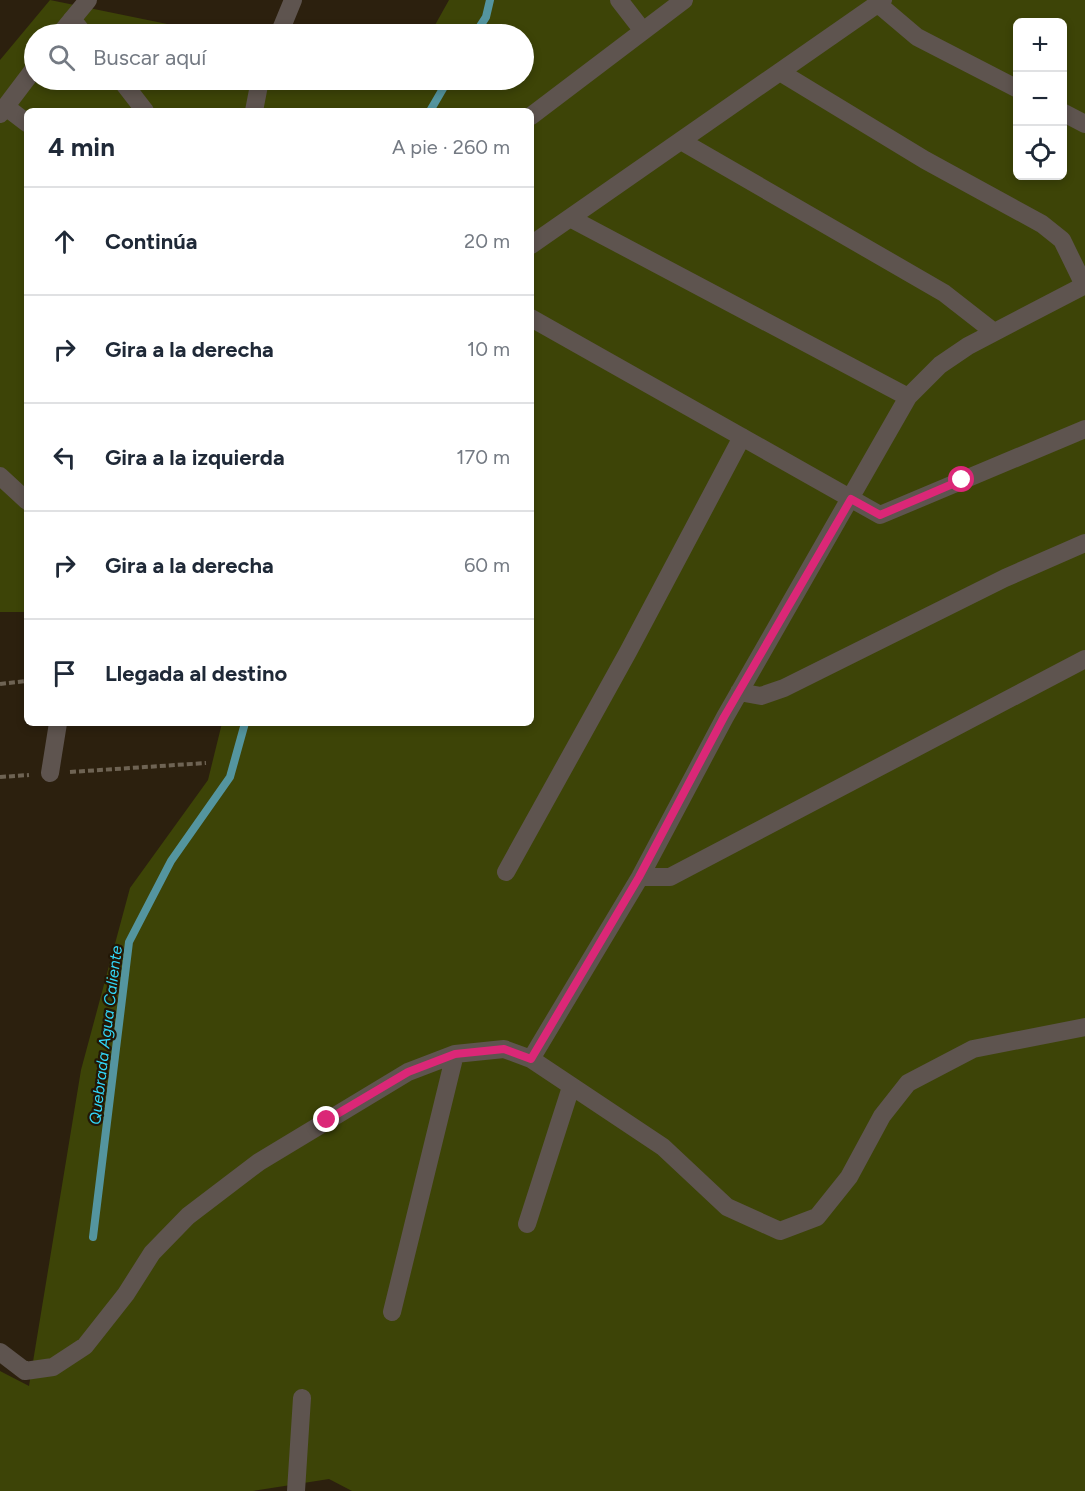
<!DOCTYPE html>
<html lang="es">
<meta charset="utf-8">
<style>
:root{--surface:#fff;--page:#f2f2f3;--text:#1f2937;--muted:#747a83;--line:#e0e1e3}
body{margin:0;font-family:Figtree,sans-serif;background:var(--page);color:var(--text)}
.controls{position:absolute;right:18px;top:18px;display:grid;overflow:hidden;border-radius:9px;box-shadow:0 3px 9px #0003}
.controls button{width:54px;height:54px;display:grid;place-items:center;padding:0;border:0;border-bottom:2px solid var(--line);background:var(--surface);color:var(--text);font:30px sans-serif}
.stop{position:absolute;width:18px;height:18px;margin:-14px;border:4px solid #db2777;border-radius:50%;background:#fff}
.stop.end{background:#db2777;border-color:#fff;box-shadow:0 2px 6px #0008}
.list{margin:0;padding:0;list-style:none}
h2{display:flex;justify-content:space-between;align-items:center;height:78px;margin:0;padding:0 24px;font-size:26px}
h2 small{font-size:20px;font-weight:400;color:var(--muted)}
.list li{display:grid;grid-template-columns:39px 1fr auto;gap:18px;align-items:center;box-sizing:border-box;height:108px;padding:0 24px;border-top:2px solid var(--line)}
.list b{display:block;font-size:22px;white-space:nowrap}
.list em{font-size:20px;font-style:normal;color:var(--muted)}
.icon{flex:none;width:33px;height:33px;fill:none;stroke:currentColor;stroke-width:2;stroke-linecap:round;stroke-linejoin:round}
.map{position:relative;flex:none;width:1085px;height:1491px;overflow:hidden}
.search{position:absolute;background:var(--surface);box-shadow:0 3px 9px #0003;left:24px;top:24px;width:510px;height:66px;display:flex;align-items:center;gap:15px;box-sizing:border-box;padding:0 21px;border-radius:33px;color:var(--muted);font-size:22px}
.panel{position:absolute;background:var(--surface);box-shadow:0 3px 9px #0003;left:24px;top:108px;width:510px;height:618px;border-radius:9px}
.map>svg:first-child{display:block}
.green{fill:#3d4407;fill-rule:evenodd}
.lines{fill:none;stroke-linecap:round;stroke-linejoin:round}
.stream{stroke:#54959f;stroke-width:8}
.path{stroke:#6e6353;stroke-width:4;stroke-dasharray:6 3;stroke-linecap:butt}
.minor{stroke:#5e544f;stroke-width:18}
.route{stroke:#db2777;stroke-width:8}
.labels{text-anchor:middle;stroke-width:4.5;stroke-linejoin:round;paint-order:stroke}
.water-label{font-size:16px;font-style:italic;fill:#32d8fa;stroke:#221706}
</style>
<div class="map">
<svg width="1085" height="1491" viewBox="0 0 1085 1491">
<rect width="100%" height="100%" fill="#2c200e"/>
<path class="green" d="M50 0 216 34H34V80H524V34H430L449 0H1085V1491H352L329 1479 253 1491H0V1371L29 1386 81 1070 130 888 208 780 222 723H531V111H27V612H0V60ZM1018 22H1062V176H1018Z"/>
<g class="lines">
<path class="stream" d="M475 34 486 17 490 0
M430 111 448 80
M93 1237 129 942 171 861 230 777 245 723"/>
<path class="path" d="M0 684 27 681
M70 772 206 763
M0 777 29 775"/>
<path class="minor" d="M619 0 643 31
M878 4 917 37 1018 89
M72 19 84 34
M60 34 88 0
M279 34 293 0
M780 72 925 160 1042 224 1062 240 1084 285
M121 80 145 111
M6 107 27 123
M254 111 260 80
M1062 112 1085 124
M0 114 34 69
M531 116 684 0
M681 141 944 293 994 332
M570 218 908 397
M531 245 883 0
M531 318 880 515 1085 429
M0 476 27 501
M739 692 761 696 784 688 1005 578 1085 543
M50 773 58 723
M506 872 628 652 742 437
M640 877H670L1085 659
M531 1059 640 877 725 717 908 397 940 365 968 346 1085 285
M527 1224 571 1087
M392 1312 455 1054
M0 1352 25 1371 53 1367 85 1346 126 1294 152 1253 188 1216 259 1162 408 1072 455 1054 504 1049 531 1059 663 1147 727 1207 780 1231 817 1217 849 1177 882 1116 908 1083 973 1049 1085 1027
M296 1491 302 1398"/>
</g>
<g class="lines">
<path class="route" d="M327 1120 408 1072 455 1054 504 1049 531 1059 639 877 724 717 851 499 880 515 962 480"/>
</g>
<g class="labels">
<g class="water-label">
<text transform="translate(105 1035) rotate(-83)" y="6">Quebrada Agua Caliente</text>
</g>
</g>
</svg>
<div class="controls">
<button>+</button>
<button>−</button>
<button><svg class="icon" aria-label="locate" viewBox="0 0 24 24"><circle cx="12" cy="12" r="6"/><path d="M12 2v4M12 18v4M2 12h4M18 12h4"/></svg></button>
</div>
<div class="stop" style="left:962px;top:480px"></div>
<div class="stop end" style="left:327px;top:1120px"></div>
<div class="search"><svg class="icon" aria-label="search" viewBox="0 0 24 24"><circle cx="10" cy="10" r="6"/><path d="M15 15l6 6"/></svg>Buscar aquí</div>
<section class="panel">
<h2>4 min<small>A pie · 260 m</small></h2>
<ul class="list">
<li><svg class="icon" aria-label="ahead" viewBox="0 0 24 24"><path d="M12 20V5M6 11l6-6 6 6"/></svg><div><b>Continúa</b></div><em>20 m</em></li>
<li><svg class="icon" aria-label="right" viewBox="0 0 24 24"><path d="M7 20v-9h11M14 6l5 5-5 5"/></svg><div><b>Gira a la derecha</b></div><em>10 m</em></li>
<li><svg class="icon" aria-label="left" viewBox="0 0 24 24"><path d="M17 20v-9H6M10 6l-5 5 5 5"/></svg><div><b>Gira a la izquierda</b></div><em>170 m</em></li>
<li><svg class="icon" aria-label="right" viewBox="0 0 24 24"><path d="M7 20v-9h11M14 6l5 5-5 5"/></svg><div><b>Gira a la derecha</b></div><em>60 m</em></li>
<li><svg class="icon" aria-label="arrive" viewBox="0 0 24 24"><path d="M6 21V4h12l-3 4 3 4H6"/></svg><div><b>Llegada al destino</b></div></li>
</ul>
</section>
</div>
